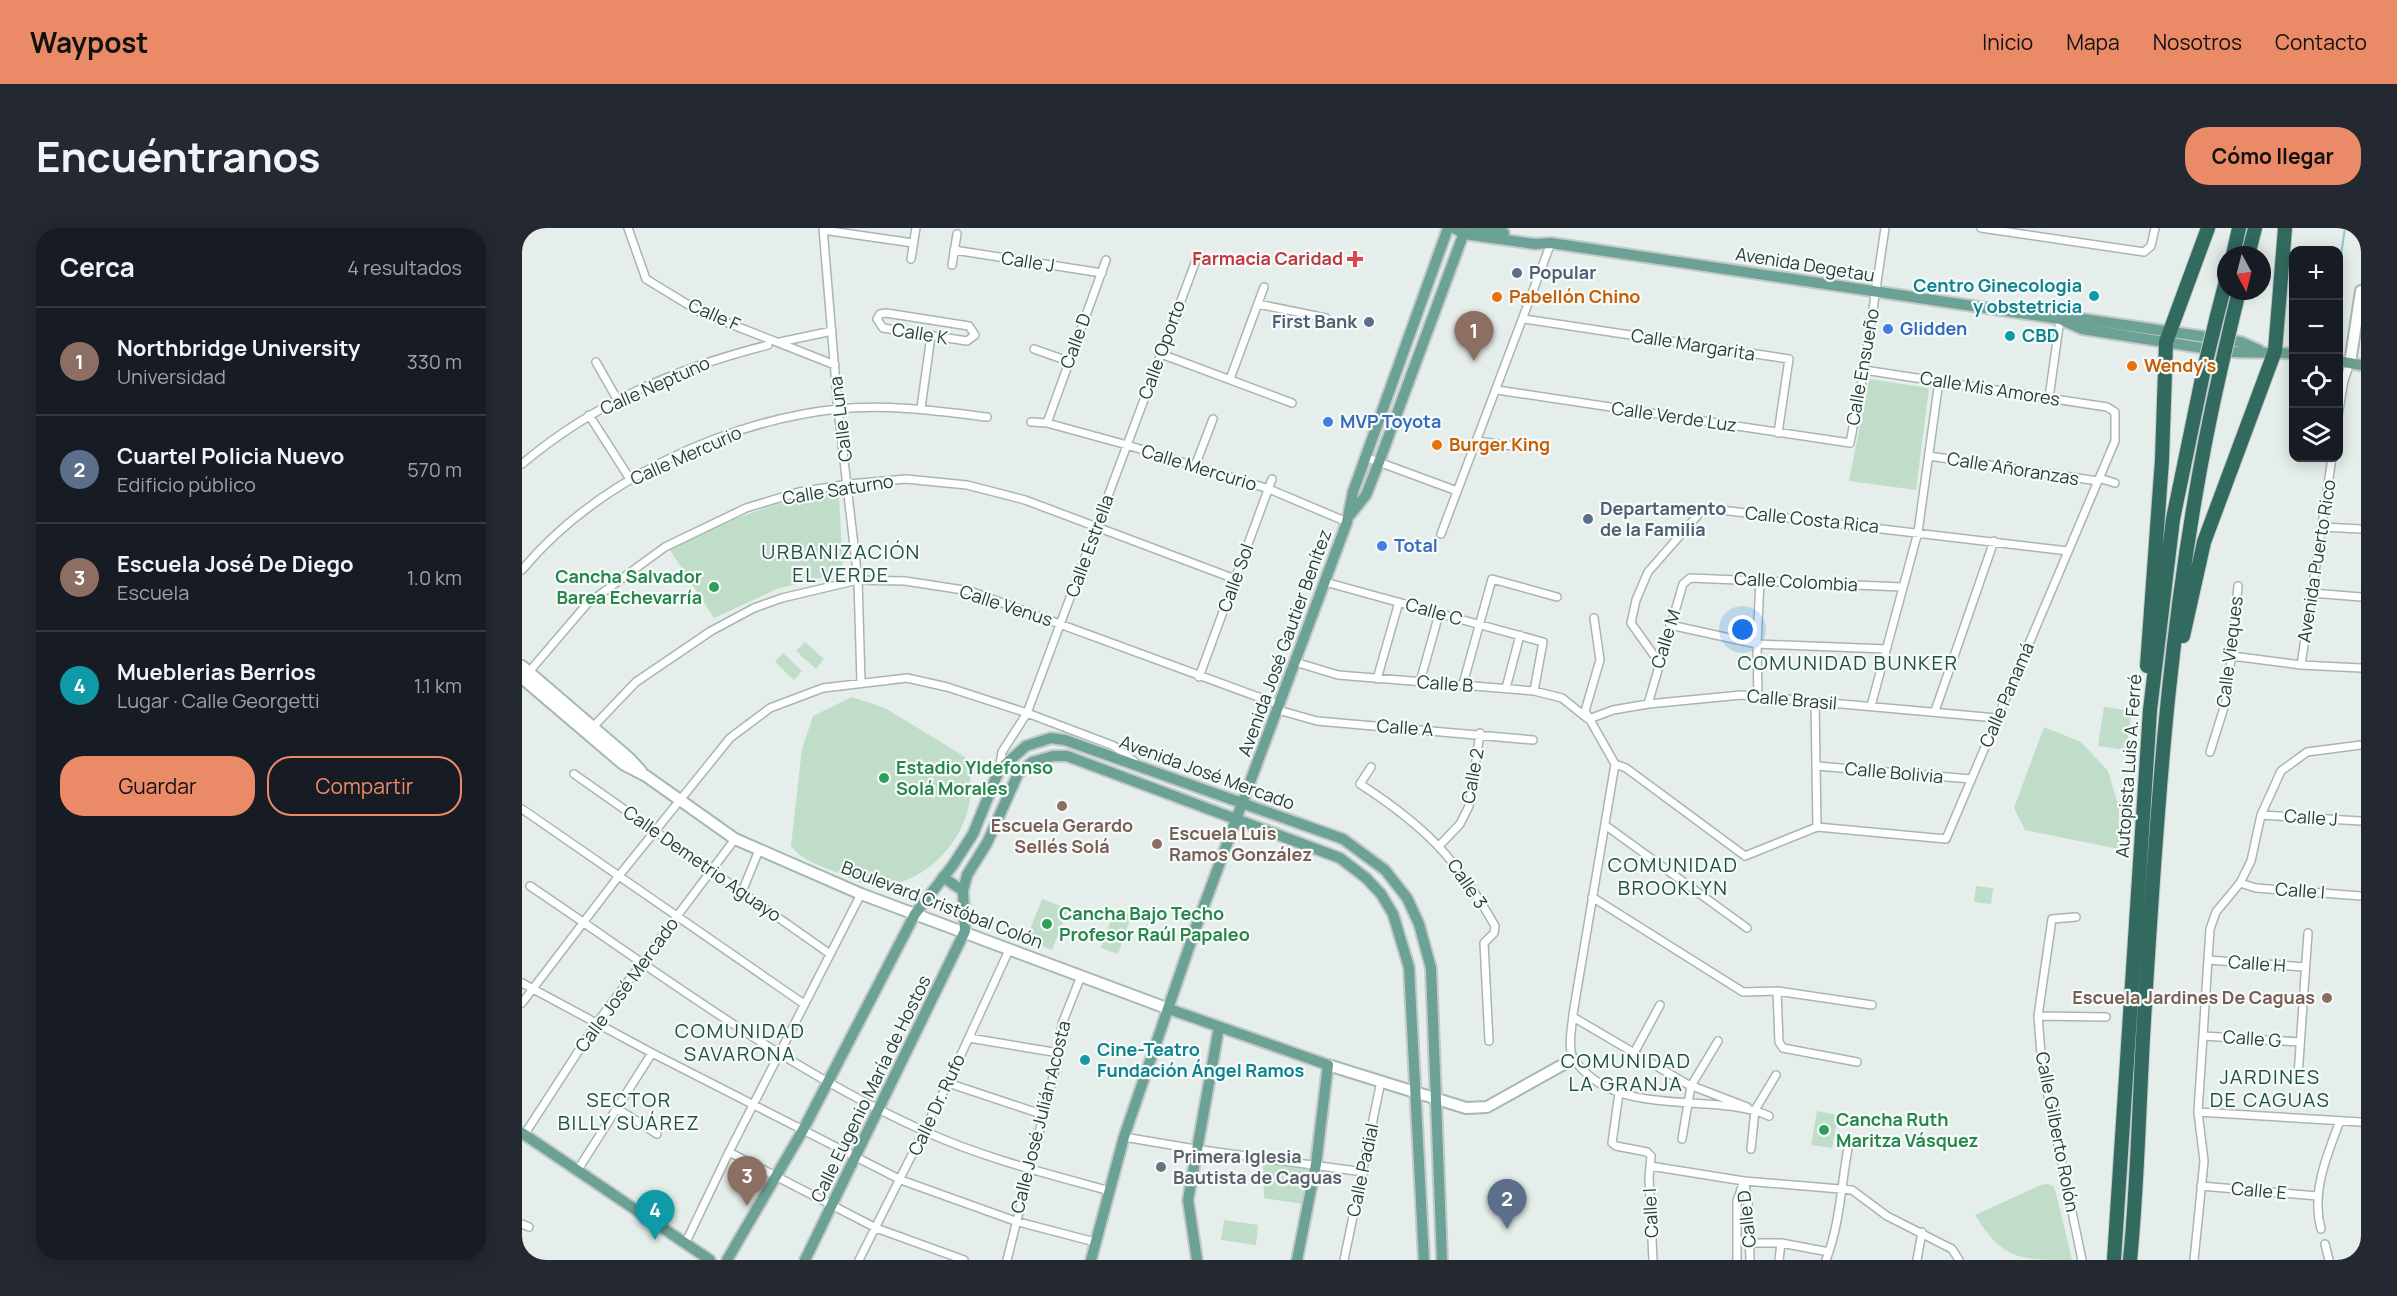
<!DOCTYPE html>
<html lang="es">
<meta charset="utf-8">
<style>
:root{--surface:#171b24;--page:#242831;--text:#f1f3f6;--muted:#9ea1a6;--line:#363941;--accent:#eb8a66}
body{margin:0;font-family:Manrope,sans-serif;background:var(--page);color:var(--text)}
.controls{position:absolute;right:18px;top:18px;display:grid;overflow:hidden;border-radius:12px;box-shadow:0 3px 15px #0003}
.controls button{width:54px;height:54px;display:grid;place-items:center;padding:0;border:0;border-bottom:2px solid var(--line);background:var(--surface);color:var(--text);font:30px sans-serif}
.compass{position:absolute;left:1695px;top:18px;width:54px;height:54px;border-radius:50%;background:var(--surface);box-shadow:0 3px 15px #0003;rotate:173deg}
.you{position:absolute;left:1221px;top:402px;width:21px;height:21px;margin:-15px;border:4px solid #fff;border-radius:50%;background:#1a73e8;box-shadow:0 0 0 9px #1a73e833}
.badge{display:grid;place-items:center;width:39px;height:39px;border-radius:50%;background:var(--accent);color:#fff;font-size:20px;font-weight:700}
.pin{position:absolute;translate:-50% -50px;filter:drop-shadow(0 2px 3px #0008)}
.pin::after{content:'';position:absolute;top:32px;width:21px;height:18px;background:inherit;clip-path:polygon(0 0,100% 0,50% 100%)}
.list{margin:0;padding:0;list-style:none}
h2{display:flex;justify-content:space-between;align-items:center;height:78px;margin:0;padding:0 24px;font-size:26px}
h2 small{font-size:20px;font-weight:400;color:var(--muted)}
.list li{display:grid;grid-template-columns:39px 1fr auto;gap:18px;align-items:center;box-sizing:border-box;height:108px;padding:0 24px;border-top:2px solid var(--line)}
.list b{display:block;font-size:22px;white-space:nowrap}
.list p{margin:0;font-size:20px;white-space:nowrap;color:var(--muted)}
.list em{font-size:20px;font-style:normal;color:var(--muted)}
.actions{display:flex;gap:12px;padding:18px 24px}
.actions a{flex:1;padding:14px 0;border:2px solid var(--accent);border-radius:24px;text-align:center;font-size:21px;color:var(--accent)}
.actions .main{background:var(--accent);color:#111}
.icon{flex:none;width:33px;height:33px;fill:none;stroke:currentColor;stroke-width:2;stroke-linecap:round;stroke-linejoin:round}
.map{position:relative;flex:none;width:1839px;height:1032px;overflow:hidden;border-radius:24px}
header{display:flex;align-items:center;gap:36px;box-sizing:border-box;height:84px;padding:0 30px;background:var(--accent);color:#111}
header strong{font-size:28px}
nav{display:flex;gap:33px;margin-inline-start:auto;font-size:21px}
.intro{display:flex;align-items:center;justify-content:space-between;box-sizing:border-box;height:144px;padding:0 36px}
h1{margin:0;font-size:42px}
.button{padding:15px 27px;border-radius:24px;background:var(--accent);color:#111;font-size:21px;font-weight:700}
main{display:flex;gap:36px;padding:0 36px}
aside{flex:1;background:var(--surface);border-radius:24px;box-shadow:0 3px 15px #0003}
.map>svg:first-child{display:block}
.green{fill:#bfddc8}
.lines{fill:none;stroke-linecap:round;stroke-linejoin:round}
.stream{stroke:#90c4cf;stroke-width:2}
.street-casing{stroke:#a8b6b1;stroke-width:10}
.secondary-casing{stroke:#a4b9b2;stroke-width:14}
.primary-casing{stroke:#c2c9c8;stroke-width:14}
.highway-casing{stroke:#c2c9c8;stroke-width:16}
.street{stroke:#fff;stroke-width:7}
.secondary{stroke:#fff;stroke-width:10}
.primary{stroke:#6ca195;stroke-width:10}
.highway{stroke:#326a60;stroke-width:14}
.highway-bridge-casing{stroke:#c2c9c8;stroke-width:16;stroke-linecap:butt}
.highway-bridge{stroke:#326a60;stroke-width:14}
.health-dot{fill:#e0444e;stroke:#f6faf8;stroke-width:2}
.service-dot{fill:#5c6f8a;stroke:#f6faf8;stroke-width:2}
.culture-dot{fill:#0f9aa8;stroke:#f6faf8;stroke-width:2}
.food-dot{fill:#e8710a;stroke:#f6faf8;stroke-width:2}
.shop-dot{fill:#3f7fe0;stroke:#f6faf8;stroke-width:2}
.leisure-dot{fill:#2e9e5b;stroke:#f6faf8;stroke-width:2}
.education-dot{fill:#8d6e63;stroke:#f6faf8;stroke-width:2}
.worship-dot{fill:#6b7280;stroke:#f6faf8;stroke-width:2}
.labels{text-anchor:middle;stroke-width:4.5;stroke-linejoin:round;paint-order:stroke}
.health-label{font-size:18px;font-weight:bold;fill:#be3a42;stroke:#f6faf8;text-anchor:end}
.street-label{font-size:18px;fill:#253f39;stroke:#f6faf8}
.service-label{font-size:18px;font-weight:bold;fill:#4e5e75;stroke:#f6faf8;text-anchor:start}
.culture-label{font-size:18px;font-weight:bold;fill:#0d838f;stroke:#f6faf8;text-anchor:start}
.food-label{font-size:18px;font-weight:bold;fill:#c56008;stroke:#f6faf8;text-anchor:start}
.shop-label{font-size:18px;font-weight:bold;fill:#366cbe;stroke:#f6faf8;text-anchor:start}
.leisure-label{font-size:18px;font-weight:bold;fill:#27864d;stroke:#f6faf8;text-anchor:start}
.education-label{font-size:18px;font-weight:bold;fill:#785e54;stroke:#f6faf8}
.worship-label{font-size:18px;font-weight:bold;fill:#5b616d;stroke:#f6faf8;text-anchor:start}
.neighbourhood-label{font-size:20px;letter-spacing:1.5px;fill:#215046;stroke:#f6faf8}
</style>
<header>
<strong>Waypost</strong>
<nav><a>Inicio</a><a>Mapa</a><a>Nosotros</a><a>Contacto</a></nav>
</header>
<div class="intro"><h1>Encuéntranos</h1><a class="button">Cómo llegar</a></div>
<main>
<aside>
<h2>Cerca<small>4 resultados</small></h2>
<ul class="list">
<li><span class="badge" style="background:#8d6e63">1</span><div><b>Northbridge University</b><p>Universidad</p></div><em>330 m</em></li>
<li><span class="badge" style="background:#5c6f8a">2</span><div><b>Cuartel Policia Nuevo</b><p>Edificio público</p></div><em>570 m</em></li>
<li><span class="badge" style="background:#8d6e63">3</span><div><b>Escuela José De Diego</b><p>Escuela</p></div><em>1.0 km</em></li>
<li><span class="badge" style="background:#0f9aa8">4</span><div><b>Mueblerias Berrios</b><p>Lugar · Calle Georgetti</p></div><em>1.1 km</em></li>
</ul>
<div class="actions"><a class="main">Guardar</a><a>Compartir</a></div>
</aside>
<div class="map">
<svg width="1839" height="1032" viewBox="0 0 1839 1032">
<rect width="100%" height="100%" fill="#e5eeea"/>
<path class="green" d="M1347 151 1407 160 1394 262 1327 253Z
M313 263 317 268 321 344 255 361 192 390 148 322C200 292 254 274 313 263Z
M283 414 302 431 294 441 274 423Z
M261 425 280 443 272 452 253 434Z
M330 469 363 480 440 527 448 534C448 550 450 565 446 581 436 622 393 664 347 656 336 655 323 648 312 643 298 638 278 631 269 618L280 521 291 488Z
M1582 479 1610 483 1604 522 1576 518Z
M1522 499 1559 514 1586 543 1597 580V621L1503 602 1492 580Z
M1454 658 1471 660 1469 676 1452 674Z
M520 671 546 681 530 722 504 712Z
M593 681 610 687 596 726 579 720Z
M1295 883 1316 887 1310 920 1289 917Z
M741 934 787 942 781 976 742 970Z
M1526 956 1532 959 1534 965 1550 1032C1497 1032 1481 1032 1453 987L1519 957Z
M702 992 736 997 734 1017 699 1012Z"/>
<g class="lines">
<path class="stream" d="M1816 48 1823 0"/>
<defs>
<path id="street" d="M106 0 124 51 178 84 313 137
M301 0 316 181 336 352 339 454
M1459 0 1622 24 1629 18 1633 0
M301 2 391 15
M432 22 580 45
M389 31 394 0
M430 37 435 6
M736 76 804 90
M364 85 447 98 453 107 445 113 361 100 355 91 358 86Z
M1002 91 1267 131 1256 205
M258 114 310 103
M512 121 546 133
M639 126 770 175
M74 134 95 171
M708 151 742 59
M975 162 1328 215 1342 142 1363 0
M1527 170 1538 91
M399 180 409 108
M67 187 108 251
M1816 188 1822 152 1828 135
M509 194 525 195 605 217 747 261 825 294
M525 195 584 32
M955 213 998 219
M1407 228 1576 253
M843 229 935 263
M0 236C72 175 155 140 246 117
M673 238 691 191
M1577 250 1593 255
M1800 299 1839 301
M919 306 1029 15
M0 342C74 253 201 194 315 181 365 176 416 183 465 189
M803 354 1021 414 1012 463
M1790 365 1839 369
M1072 390 1078 432 1063 483 1093 536 1051 786C1050 800 1046 815 1050 828 1052 833 1057 838 1061 842 1107 890 1194 864 1247 888
M1148 397 1235 416 1364 421
M1710 428 1779 437 1839 440
M1136 433 1109 395 1114 372 1126 344 1182 280 1546 323
M773 434 816 447 1012 463 1040 470 1065 490
M1779 437 1810 230
M6 445 65 376 143 319 224 280 277 264 327 256 384 251 445 257 503 272 713 351
M677 449 750 251
M855 451 877 374
M898 454 917 386
M941 456 970 351 1035 369
M984 460 998 407
M1236 469 1235 416 1238 352
M1293 474 1295 599
M1126 476 1161 356 1168 350 1380 359
M1349 478 1396 304 1417 153
M756 482 795 493 1011 512
M1413 483 1472 313
M1067 491 1091 482 1126 476 1219 467 1475 490
M68 502 114 454 189 403 232 380 260 370 336 352 383 353 448 363 758 477
M1688 524 1705 470 1716 358
M1093 536 1104 540 1223 628 1295 599 1424 611 1593 213V184L1585 179 1342 142
M1295 538 1449 551
M849 539 838 556C903 598 935 631 973 698L972 705 962 715 967 813
M477 542 480 524 505 485 676 27
M52 546 308 726
M0 581 282 776
M1739 587 1839 593
M1083 597 1225 700
M918 617 938 596 947 578 958 505
M1718 655 1734 660 1839 668
M8 658C136 744 260 839 402 903 461 930 526 946 588 963
M220 664 237 622
M1070 669 1221 764 1255 763 1350 777
M1554 689 1530 691 1516 788 1520 839 1560 1032
M1686 732 1783 739
M0 755 130 825 379 952 493 993 573 1014
M1255 763 1257 814 1261 820 1335 834
M0 775 96 649 208 510 248 480 301 460 385 450 425 459 505 485 592 518 612 533
M1516 788 1584 789
M1051 789 1165 856 1225 879
M1681 808 1778 814
M447 810 537 825
M1112 825 1138 777
M1776 848 1786 705
M426 855 522 887
M1097 865 1090 915 1094 918 1125 924 1129 928 1127 950 1131 1032
M96 881 135 906
M1676 884 1839 894
M2 907 74 796 213 611
M602 909 673 921 842 944
M1160 911 1169 858 1196 813
M1229 921 1233 882 1254 847
M207 924 354 1000 442 1032
M1128 938 1222 953 1330 962 1365 988 1430 1021 1437 1032
M55 943 130 825
M1222 953 1226 972 1228 1032
M1679 958 1795 968
M0 996 7 999
M1799 1001C1789 964 1805 927 1818 893
M1229 1015H1259L1307 1024
M163 1016 207 924 339 666
M1803 1016 1807 1032
M337 1032 426 855 488 720
M485 1032 537 825 540 796 559 748
M822 1032 859 853
M1215 1032V973L1222 953
M1257 1032 1259 1015
M1304 1032C1318 996 1319 958 1326 920
M1395 1032 1400 1004
M1672 1032 1682 933 1676 884 1681 808 1688 701 1694 684 1718 655 1729 633 1739 587 1759 543 1785 524 1839 517"/>
<path id="secondary" d="M1828 135 1839 63
M0 438 107 530 119 543
M0 450 101 536 124 548 213 611 339 666 647 781
M806 837 944 880 965 879 1051 831"/>
<path id="primary" d="M932 0 942 6 1013 16 1029 15 1538 91H1561L1719 114 1737 122
M953 0 982 5
M1542 93 1560 101 1700 123C1724 126 1747 123 1772 126
M1816 133 1839 137
M828 287 844 267 857 234 943 2
M421 649 441 663
M647 781 806 837 794 936 775 1032
M0 905 188 1032
M205 1032 281 902 393 686 431 637 451 606 477 542 504 518 529 510 543 512 821 611 863 642 885 670 897 696 909 740 920 1032
M283 1032 443 703 441 663 445 647 465 615 496 546 510 534 531 528H545L818 630 844 650 859 666 871 686 887 739 902 1032
M569 1032 602 909 674 699 825 294 831 264 926 0
M675 1032 666 972 697 799"/>
<path id="highway" d="M1711 27 1717 0
M1726 27 1733 0
M1695 88 1704 53
M1710 92 1717 63
M1661 408 1682 314 1753 123 1763 0
M1625 438 1640 232 1644 114 1686 0
M1592 1032 1628 482 1651 291 1682 141
M1608 1032C1616 952 1617 872 1622 792 1635 574 1649 357 1698 144"/>
</defs>
<use href="#street" class="street-casing"/>
<use href="#secondary" class="secondary-casing"/>
<use href="#primary" class="primary-casing"/>
<use href="#highway" class="highway-casing"/>
<use href="#street" class="street"/>
<use href="#secondary" class="secondary"/>
<use href="#primary" class="primary"/>
<use href="#highway" class="highway"/>
<defs>
<path id="highway-bridge" d="M1682 141 1695 88
M1698 144 1710 92"/>
</defs>
<use href="#highway-bridge" class="highway-bridge-casing"/>
<use href="#highway-bridge" class="highway-bridge"/>
</g>
<path class="health-dot" d="M830 22h6v6h6v6h-6v6h-6v-6h-6v-6h6z"/>
<g class="service-dot">
<circle cx="995" cy="45" r="6"/>
<circle cx="847" cy="94" r="6"/>
<circle cx="1066" cy="291" r="6"/>
</g>
<g class="culture-dot">
<circle cx="1572" cy="68" r="6"/>
<circle cx="1488" cy="108" r="6"/>
<circle cx="563" cy="832" r="6"/>
</g>
<g class="food-dot">
<circle cx="975" cy="69" r="6"/>
<circle cx="1610" cy="138" r="6"/>
<circle cx="915" cy="217" r="6"/>
</g>
<g class="shop-dot">
<circle cx="1366" cy="101" r="6"/>
<circle cx="806" cy="194" r="6"/>
<circle cx="860" cy="318" r="6"/>
</g>
<g class="leisure-dot">
<circle cx="192" cy="359" r="6"/>
<circle cx="362" cy="550" r="6"/>
<circle cx="525" cy="696" r="6"/>
<circle cx="1302" cy="902" r="6"/>
</g>
<g class="education-dot">
<circle cx="540" cy="578" r="6"/>
<circle cx="635" cy="616" r="6"/>
<circle cx="1805" cy="770" r="6"/>
</g>
<circle class="worship-dot" cx="639" cy="939" r="6"/>
<g class="labels">
<g class="health-label">
<text x="821" y="37">Farmacia Caridad</text>
</g>
<g class="street-label">
<text transform="translate(506 34) rotate(9)" y="6">Calle J</text>
<text transform="translate(1283 37) rotate(9)" y="6">Avenida Degetau</text>
<text transform="translate(192 87) rotate(24)" y="6">Calle F</text>
<text transform="translate(398 106) rotate(9)" y="6">Calle K</text>
<text transform="translate(554 113) rotate(-70)" y="6">Calle D</text>
<text transform="translate(1171 117) rotate(9)" y="6">Calle Margarita</text>
<text transform="translate(640 122) rotate(-70)" y="6">Calle Oporto</text>
<text transform="translate(1341 139) rotate(-80)" y="6">Calle Ensueño</text>
<text transform="translate(133 158) rotate(-24)" y="6">Calle Neptuno</text>
<text transform="translate(1468 161) rotate(9)" y="6">Calle Mis Amores</text>
<text transform="translate(1152 189) rotate(8)" y="6">Calle Verde Luz</text>
<text transform="translate(319 191) rotate(-97)" y="6">Calle Luna</text>
<text transform="translate(164 228) rotate(-24)" y="6">Calle Mercurio</text>
<text transform="translate(677 240) rotate(17)" y="6">Calle Mercurio</text>
<text transform="translate(1491 241) rotate(9)" y="6">Calle Añoranzas</text>
<text transform="translate(316 262) rotate(-9)" y="6">Calle Saturno</text>
<text transform="translate(1290 292) rotate(6)" y="6">Calle Costa Rica</text>
<text transform="translate(568 318) rotate(-70)" y="6">Calle Estrella</text>
<text transform="translate(1795 333) rotate(-81)" y="6">Avenida Puerto Rico</text>
<text transform="translate(714 350) rotate(-70)" y="6">Calle Sol</text>
<text transform="translate(1274 354) rotate(3)" y="6">Calle Colombia</text>
<text transform="translate(484 378) rotate(18)" y="6">Calle Venus</text>
<text transform="translate(912 384) rotate(16)" y="6">Calle C</text>
<text transform="translate(1144 411) rotate(-73)" y="6">Calle M</text>
<text transform="translate(763 415) rotate(-70)" y="6">Avenida José Gautier Benítez</text>
<text transform="translate(1708 424) rotate(-83)" y="6">Calle Vieques</text>
<text transform="translate(923 456) rotate(4)" y="6">Calle B</text>
<text transform="translate(1485 467) rotate(-67)" y="6">Calle Panamá</text>
<text transform="translate(1270 472) rotate(5)" y="6">Calle Brasil</text>
<text transform="translate(883 500) rotate(4)" y="6">Calle A</text>
<text transform="translate(1607 538) rotate(-86)" y="6">Autopista Luis A. Ferré</text>
<text transform="translate(685 545) rotate(20)" y="6">Avenida José Mercado</text>
<text transform="translate(1372 545) rotate(5)" y="6">Calle Bolivia</text>
<text transform="translate(951 548) rotate(-80)" y="6">Calle 2</text>
<text transform="translate(1789 590) rotate(4)" y="6">Calle J</text>
<text transform="translate(180 636) rotate(35)" y="6">Calle Demetrio Aguayo</text>
<text transform="translate(945 656) rotate(56)" y="6">Calle 3</text>
<text transform="translate(1778 663) rotate(4)" y="6">Calle I</text>
<text transform="translate(420 677) rotate(21)" y="6">Boulevard Cristóbal Colón</text>
<text transform="translate(1735 736) rotate(4)" y="6">Calle H</text>
<text transform="translate(105 757) rotate(-54)" y="6">Calle José Mercado</text>
<text transform="translate(1730 811) rotate(4)" y="6">Calle G</text>
<text transform="translate(349 861) rotate(-64)" y="6">Calle Eugenio María de Hostos</text>
<text transform="translate(415 877) rotate(-65)" y="6">Calle Dr. Rufo</text>
<text transform="translate(519 889) rotate(-76)" y="6">Calle José Julián Acosta</text>
<text transform="translate(1535 904) rotate(79)" y="6">Calle Gilberto Rolón</text>
<text transform="translate(841 942) rotate(-78)" y="6">Calle Padial</text>
<text transform="translate(1737 963) rotate(5)" y="6">Calle E</text>
<text transform="translate(1129 985) rotate(-93)" y="6">Calle I</text>
<text transform="translate(1225 991) rotate(-96)" y="6">Calle D</text>
</g>
<g class="service-label">
<text x="1007" y="51">Popular</text>
<text x="835" y="100" text-anchor="end">First Bank</text>
<text x="1078" y="287">Departamento<tspan x="1078" dy="21">de la Familia</tspan></text>
</g>
<g class="culture-label">
<text x="1560" y="64" text-anchor="end">Centro Ginecologia<tspan x="1560" dy="21">y obstetricia</tspan></text>
<text x="1500" y="114">CBD</text>
<text x="575" y="828">Cine-Teatro<tspan x="575" dy="21">Fundación Ángel Ramos</tspan></text>
</g>
<g class="food-label">
<text x="987" y="75">Pabellón Chino</text>
<text x="1622" y="144">Wendy's</text>
<text x="927" y="223">Burger King</text>
</g>
<g class="shop-label">
<text x="1378" y="107">Glidden</text>
<text x="818" y="200">MVP Toyota</text>
<text x="872" y="324">Total</text>
</g>
<g class="leisure-label">
<text x="180" y="355" text-anchor="end">Cancha Salvador<tspan x="180" dy="21">Barea Echevarría</tspan></text>
<text x="374" y="546">Estadio Yldefonso<tspan x="374" dy="21">Solá Morales</tspan></text>
<text x="537" y="692">Cancha Bajo Techo<tspan x="537" dy="21">Profesor Raúl Papaleo</tspan></text>
<text x="1314" y="898">Cancha Ruth<tspan x="1314" dy="21">Maritza Vásquez</tspan></text>
</g>
<g class="education-label">
<text x="540" y="604">Escuela Gerardo<tspan x="540" dy="21">Sellés Solá</tspan></text>
<text x="647" y="612" text-anchor="start">Escuela Luis<tspan x="647" dy="21">Ramos González</tspan></text>
<text x="1793" y="776" text-anchor="end">Escuela Jardines De Caguas</text>
</g>
<g class="worship-label">
<text x="651" y="935">Primera Iglesia<tspan x="651" dy="21">Bautista de Caguas</tspan></text>
</g>
<g class="neighbourhood-label">
<text x="319" y="331">URBANIZACIÓN<tspan x="319" dy="23">EL VERDE</tspan></text>
<text x="1326" y="442">COMUNIDAD BUNKER</text>
<text x="1151" y="644">COMUNIDAD<tspan x="1151" dy="23">BROOKLYN</tspan></text>
<text x="218" y="810">COMUNIDAD<tspan x="218" dy="23">SAVARONA</tspan></text>
<text x="1104" y="840">COMUNIDAD<tspan x="1104" dy="23">LA GRANJA</tspan></text>
<text x="1748" y="856">JARDINES<tspan x="1748" dy="23">DE CAGUAS</tspan></text>
<text x="107" y="879">SECTOR<tspan x="107" dy="23">BILLY SUÁREZ</tspan></text>
</g>
</g>
</svg>
<div class="controls">
<button>+</button>
<button>−</button>
<button><svg class="icon" aria-label="locate" viewBox="0 0 24 24"><circle cx="12" cy="12" r="6"/><path d="M12 2v4M12 18v4M2 12h4M18 12h4"/></svg></button>
<button><svg class="icon" aria-label="layers" viewBox="0 0 24 24"><path d="M12 4l9 5-9 5-9-5zM3 14l9 5 9-5"/></svg></button>
</div>
<svg class="compass" viewBox="-18 -18 36 36"><path d="M0-13l5 13h-10z" fill="#e53935"/><path d="M0 13l5-13h-10z" fill="#9ea1a6"/></svg>
<div class="you"></div>
<div class="pin badge" style="left:952px;top:133px;background:#8d6e63">1</div>
<div class="pin badge" style="left:985px;top:1001px;background:#5c6f8a">2</div>
<div class="pin badge" style="left:225px;top:978px;background:#8d6e63">3</div>
<div class="pin badge" style="left:133px;top:1012px;background:#0f9aa8">4</div>
</div>
</main>
